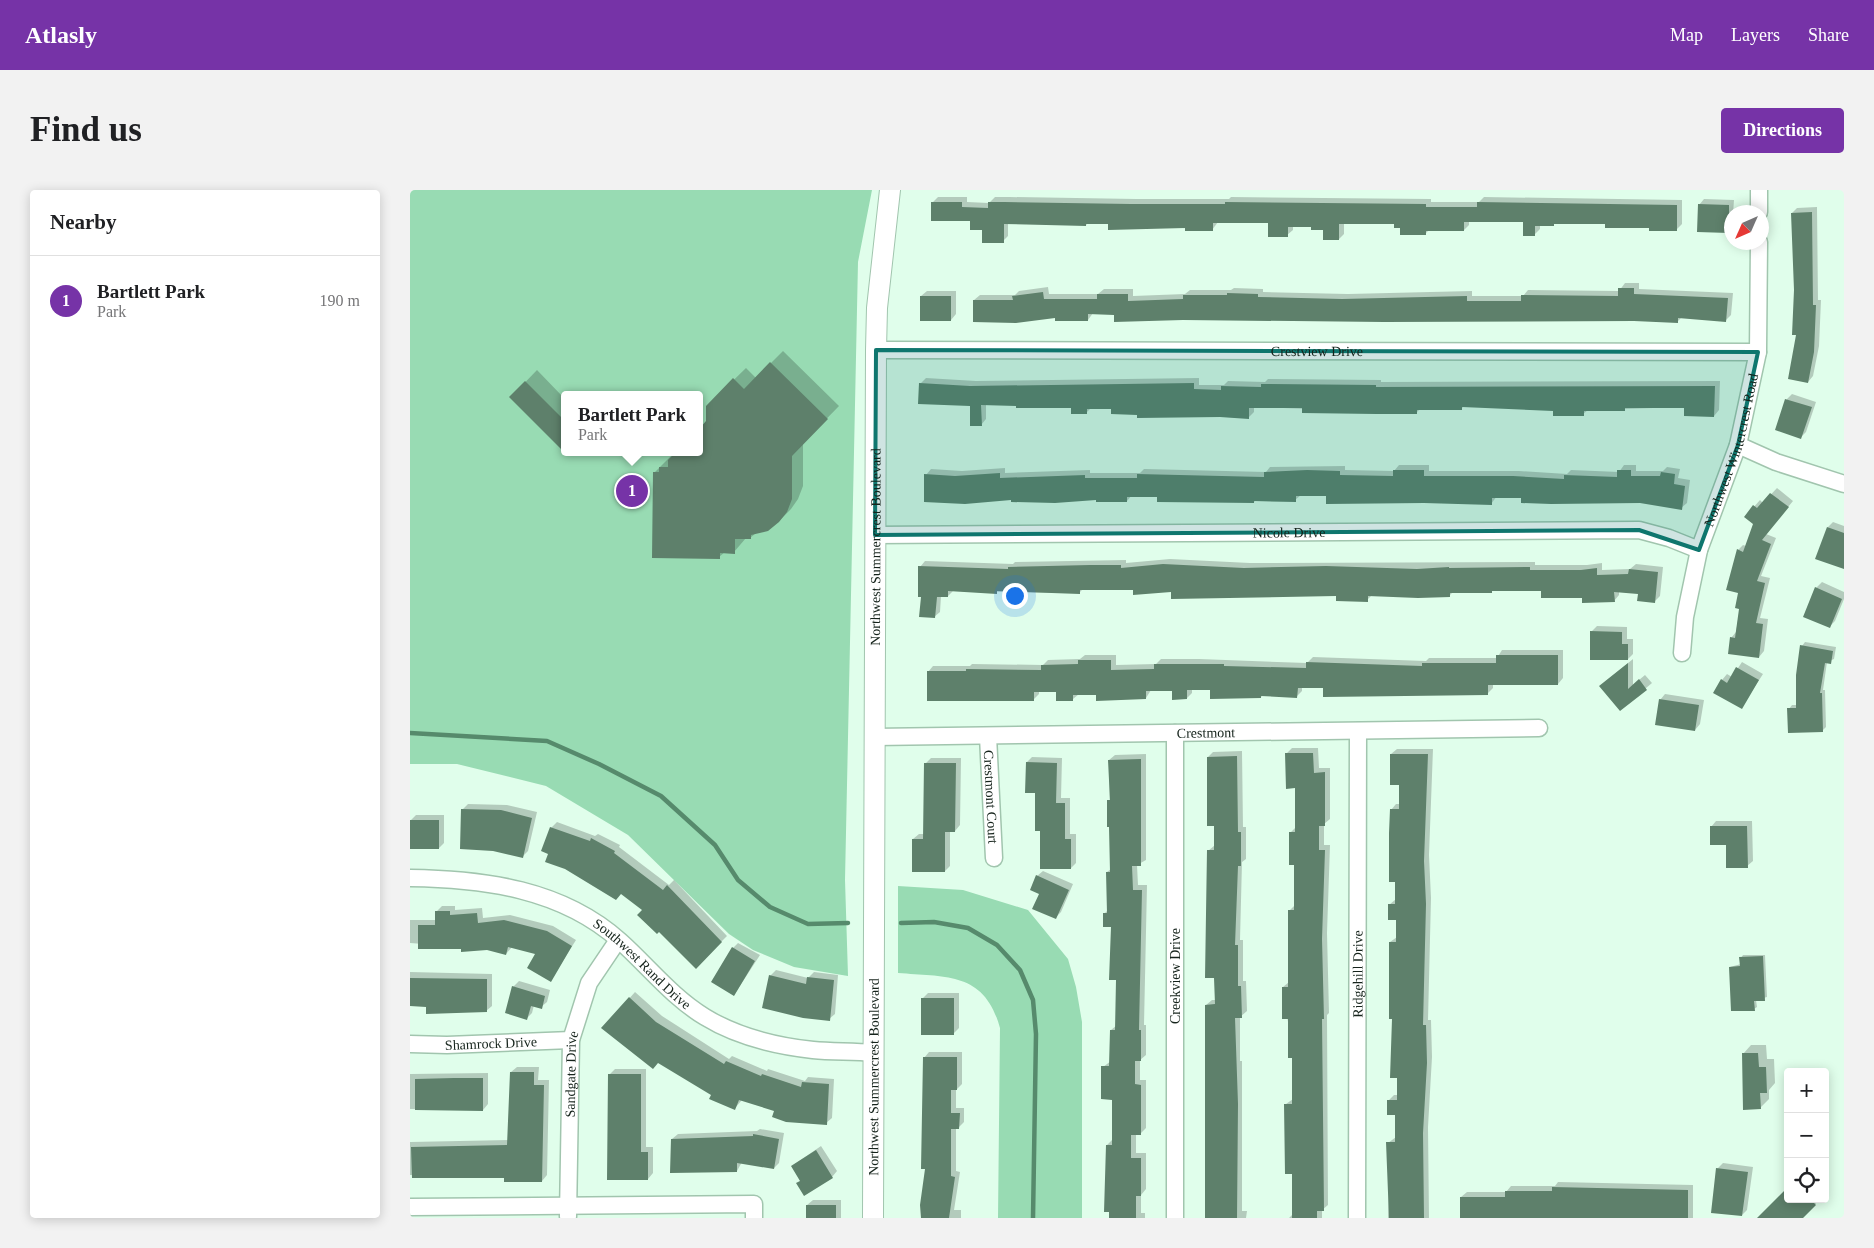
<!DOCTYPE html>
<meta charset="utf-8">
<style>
:root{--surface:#fff;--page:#f2f2f2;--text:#202124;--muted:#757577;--line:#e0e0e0;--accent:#7633a7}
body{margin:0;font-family:Georgia,serif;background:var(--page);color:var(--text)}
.controls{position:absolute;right:15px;bottom:15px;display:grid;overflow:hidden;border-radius:5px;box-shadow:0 2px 12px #0003}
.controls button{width:45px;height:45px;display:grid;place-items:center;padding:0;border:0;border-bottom:1px solid var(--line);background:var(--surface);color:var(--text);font:25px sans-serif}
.compass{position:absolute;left:1314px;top:15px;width:45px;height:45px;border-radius:50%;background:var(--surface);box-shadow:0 2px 12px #0003;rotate:225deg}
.you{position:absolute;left:604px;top:405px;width:18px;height:18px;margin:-12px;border:4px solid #fff;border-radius:50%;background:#1a73e8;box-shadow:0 0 0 8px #1a73e833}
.badge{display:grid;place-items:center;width:32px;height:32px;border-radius:50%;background:var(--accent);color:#fff;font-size:16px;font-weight:700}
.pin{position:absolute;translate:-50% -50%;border:2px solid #fff;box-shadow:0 1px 5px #0006}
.popup{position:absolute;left:151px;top:201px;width:142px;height:65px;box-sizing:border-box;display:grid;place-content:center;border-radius:5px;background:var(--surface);filter:drop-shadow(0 1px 4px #0005);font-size:16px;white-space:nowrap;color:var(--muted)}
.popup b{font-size:19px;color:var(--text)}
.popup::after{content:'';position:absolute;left:50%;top:100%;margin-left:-10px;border:10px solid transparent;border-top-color:var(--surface)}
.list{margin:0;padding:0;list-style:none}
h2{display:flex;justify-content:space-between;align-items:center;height:65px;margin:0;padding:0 20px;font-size:21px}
h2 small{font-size:16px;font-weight:400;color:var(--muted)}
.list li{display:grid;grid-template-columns:32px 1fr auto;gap:15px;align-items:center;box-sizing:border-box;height:90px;padding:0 20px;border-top:1px solid var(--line)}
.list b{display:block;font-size:19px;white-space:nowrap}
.list p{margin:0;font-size:16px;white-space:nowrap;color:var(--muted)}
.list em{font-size:16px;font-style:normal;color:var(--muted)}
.icon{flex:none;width:28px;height:28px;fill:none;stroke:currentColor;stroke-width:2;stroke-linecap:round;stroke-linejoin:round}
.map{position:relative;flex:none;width:1434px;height:1028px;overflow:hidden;border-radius:5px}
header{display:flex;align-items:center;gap:30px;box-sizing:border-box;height:70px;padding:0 25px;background:var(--accent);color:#fff}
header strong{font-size:24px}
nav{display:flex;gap:28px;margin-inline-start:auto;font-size:18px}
.intro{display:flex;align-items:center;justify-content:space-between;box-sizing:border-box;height:120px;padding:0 30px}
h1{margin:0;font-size:35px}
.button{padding:12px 22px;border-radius:5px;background:var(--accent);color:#fff;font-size:18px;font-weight:700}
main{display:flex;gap:30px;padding:0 30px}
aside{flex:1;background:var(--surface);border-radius:5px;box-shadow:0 2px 12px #0003}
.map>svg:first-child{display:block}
.green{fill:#98dbb3;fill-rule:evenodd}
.shadow{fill:#0003}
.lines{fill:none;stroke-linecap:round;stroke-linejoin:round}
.stream{stroke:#568a6c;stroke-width:4.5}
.building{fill:#5e806b}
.minor-casing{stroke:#a1c5ae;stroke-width:19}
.tertiary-casing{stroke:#a1c5ae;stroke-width:22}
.minor{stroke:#fff;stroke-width:16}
.tertiary{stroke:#fff;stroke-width:20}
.marked{fill:#0f766e;fill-opacity:0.2;stroke:#0f766e;stroke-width:4;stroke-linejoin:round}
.labels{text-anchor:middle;stroke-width:5;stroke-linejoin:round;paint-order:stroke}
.street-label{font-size:14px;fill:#15231b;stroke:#fff}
</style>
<header>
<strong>Atlasly</strong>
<nav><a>Map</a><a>Layers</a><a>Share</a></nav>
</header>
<div class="intro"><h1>Find us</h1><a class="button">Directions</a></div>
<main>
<aside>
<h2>Nearby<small></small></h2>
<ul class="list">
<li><span class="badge">1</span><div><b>Bartlett Park</b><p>Park</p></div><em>190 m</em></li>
</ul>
</aside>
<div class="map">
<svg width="1434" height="1028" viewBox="0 0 1434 1028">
<rect width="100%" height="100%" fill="#e0feeb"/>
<path class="green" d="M0 0H462L448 72 435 690 438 786 384 777 343 760 319 744 218 645 136 596 47 574H0ZM154 205H290V262H154Z
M488 696 553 700 618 720 658 769 666 797 672 832V1028H588L590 838C575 782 537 787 488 783Z"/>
<path class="shadow" d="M528 7H557V12L579 13 585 7H600L727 9H819L821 7 1021 9V12H1069L1074 7 1272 10V34L1266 40 1197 33H1146L1130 34V39L1124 45 1114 31H1059V35L1054 40H1019L1015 44 986 33H934V44L929 49 914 39 903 36H883V40L877 45 860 32H808L802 40 699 33H678L676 35 598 33V46L593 51 562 30 523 12Z
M1294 9 1324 10 1322 38 1318 42 1289 15Z
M1407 17 1408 110H1411L1409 156 1403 186 1398 192 1387 144 1382 23 1387 18Z
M1215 93H1229V99L1323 103 1321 125 1316 130 1272 127 1267 132 1224 129 683 123 678 130 647 127 564 110 570 105H605L609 101 638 97 639 104H688L694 99H723V106L775 104 780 100H821L824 98 853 99V102L938 104 1062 101V106H1113L1118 100 1209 101Z
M517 101H546V124L541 130 511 106Z
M373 161 429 216 393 253V296L388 309 381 319 369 331 346 343 340 348H336L324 362H315L309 367 244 283 261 266 290 262V240L298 232 297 216 336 178 346 188Z
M127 180 154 208V251L150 256 101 207Z
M516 188 566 191 789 188V195H814L818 191 855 192 858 189 971 190V192L1310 191 1309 220 1304 226 1276 217 1178 220 1173 224 1144 220 1054 216 1051 219H1010L1006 223 844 217V222L838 228 729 223 703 218H681L677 222 662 217 576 214V229L571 235 561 215 510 194Z
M1382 204 1406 212 1396 242 1391 247 1367 239 1377 209Z
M989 275H1019V281H1109L1157 284 1161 280 1209 282 1214 275H1226V281H1253L1257 277 1270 279 1268 288 1280 290 1277 313 1271 318 1230 312 1087 306 1081 314 917 305H891L885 310H846L844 312 722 305 717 311 516 285 521 279 552 281 595 278V283L680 280V283H730L734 279 856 282 860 277 935 276V280L984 281Z
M1367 298 1383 311 1356 344 1366 348 1351 386 1360 388 1350 428 1358 429 1354 461 1349 467 1321 448 1326 442 1330 418 1328 360 1333 355 1336 356 1345 334 1335 327 1350 310 1353 313Z
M1423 332 1434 336V377L1418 337Z
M760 369 840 373 1125 372V375H1177L1192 373V380L1220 379 1226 374 1253 377 1250 406 1245 411 1229 403 1209 401V405L1204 411 1132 400 1043 402 1039 406 962 405 957 410 928 404 724 399H673L669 403 543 401 538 406H531L530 422 524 427 512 406 510 377 515 371 603 374 605 372 716 370V373Z
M1412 392 1434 402V409L1425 431 1419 437 1406 398Z
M1187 436 1217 437V449H1223V464L1218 469 1181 442Z
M1395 452 1426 457 1424 469 1417 472 1413 500H1415L1416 537 1412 541 1379 519 1382 515H1388L1392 456Z
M1092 460H1153V488L1148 494 1083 493V498L1077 504 892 497V501L887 506 853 505 851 507 801 499H782V503L777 508 763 500H741L736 508 669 504 663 509 647 500H629V504L623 510 518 482 523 476H560L562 474 633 475 638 470 670 469 675 465H706V475L746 474 751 469H789L897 473 903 467 1016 471 1019 468H1087Z
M1223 469V495L1235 485 1242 493 1210 520 1196 491Z
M1332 472 1353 484 1331 518 1312 490 1317 484 1322 487Z
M1255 504 1294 510 1290 534 1285 540 1250 510Z
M882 558H908L909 578H920V629L914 634V655H920L917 743 919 823 917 825 918 1015 912 1020V1028H879L884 1023 883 982 876 914 883 909V867L873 797 879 792V721L885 715V674L880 643 886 637 887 597 876 564Z
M987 559H1023L1019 665 1021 708 1018 830H1021L1022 867 1018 937 1019 1028H978L980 965 978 953 986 947V923L978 911 984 905H988V886L980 752 987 747 988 728 979 715 986 709 981 620 986 614H990V594L981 564Z
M832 561 833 637H836V669L832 672 830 750H833V791H836L837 821 830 827V871H832V1021H837L836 1028H795L796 815 802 810H806L798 661 805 655V635L798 567 803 562Z
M736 564V670L727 675 728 695H737L734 835H736V865L730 870V890H736V938L730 944H726V963H736V999L731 1005V1023H735V1028H700L697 955 702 950 703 908 693 877 701 871V840L707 835V788L702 736 695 723 698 720 697 682 701 679 699 570 705 565Z
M622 567 652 568 651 608H660V644H666V673L661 678 631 640 626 602 617 572Z
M521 568H551L550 635 545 641H540V676L535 681 503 649 509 644H514L515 574Z
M58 614 97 615 127 622 118 661 113 666 53 619Z
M6 625H34V653L29 658 1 630Z
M1306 631H1342L1343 671 1337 676 1301 637Z
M147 632 185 646 188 644 210 655 209 657 259 695 264 690 317 746 286 777 234 720 211 703 140 663 141 638Z
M633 681 663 694 651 722 646 727 630 703 627 686Z
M32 716H45V720L72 718 73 728 100 725 143 736 166 750 141 790 127 763 102 757 96 764 77 759 0 753V730H26V722Z
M328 753 350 765 324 805 323 758Z
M1333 765H1355L1357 807 1346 810 1347 817 1344 819 1320 777 1331 774V768Z
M366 780 398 788 404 782 428 785 425 824 419 829 360 786Z
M0 782 82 784V816L76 821 0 815Z
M109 791 140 800 137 812 131 817 124 815 122 823 117 828 103 797Z
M225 802 252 826 319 869 322 866 357 881 358 879 395 891 398 887 424 889 422 928 416 933 332 910 325 918 193 838Z
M518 803H549V838L544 843 512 809Z
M1341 855H1356L1357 869H1364L1365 893 1359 900V909L1350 918 1333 864Z
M519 862H552V894L546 900V918H554V932L549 937H546V981L550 982 544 1020H551V1028H511L516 978 514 868Z
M107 877H129L128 890H139L137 985 132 991 95 987 0 985V952L99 950 101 882Z
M205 879H236V957H243V983L238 989 199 885Z
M78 883V914L73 920 0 919V884Z
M350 939 374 943 369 973 364 978 332 972 327 981 262 949 268 944 347 941Z
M411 956 427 981 422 987 391 990 382 976Z
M1313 973 1343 977 1337 1020 1332 1025 1307 979Z
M1148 992 1283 995V1028H1051V1007L1057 1002H1096L1101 996H1145Z
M1378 1009H1410L1392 1028H1358Z
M403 1010H431V1028H397V1015Z"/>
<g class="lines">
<path class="stream" d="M0 543 137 551 189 574 251 606 305 655 328 690 360 717 398 734 438 733
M491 733 524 732 558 738 587 755 610 780 623 810 626 844 623 1028"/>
</g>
<path class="building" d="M521 12H552V17L578 18V12H594L721 14H815V12L1016 14V17H1067V12L1267 15V41H1239V38H1195V34H1144V36H1125V46H1113V32H1054V41H1016V45H990V38H984V34H929V50H913V40H901V37H878V47H858V33H803V41H775V38L698 40V34H676V36L594 34V53H572V40H560V31H521Z
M1288 14 1319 15V43L1287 42Z
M1402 22 1403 115H1406L1404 162 1398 193 1378 189 1386 145H1382L1384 100 1381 23Z
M1208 98H1224V104L1318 108 1316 132 1268 128V133L1224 131 974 132 773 130 704 132V125L678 124V131H645V128L606 133 563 132V110H603L602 106 633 102 634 109H687V104H718V111L773 109V105H817V103L848 104V107L932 109 1057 106V111H1111V105L1208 106Z
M510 106H541V131H510Z
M360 172 418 229 382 266V309L377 322 369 332 358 341 341 345V349H325V364L310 363V369L242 368 243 282H249V277H258V270L266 262H290V238L296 231V216L323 188 334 199Z
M115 191 154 230V262L99 207Z
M509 193 560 196 784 193V199L811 200V196L851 197V194L966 195V197L1305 196 1304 227 1274 226V218H1215V221H1174V226H1143V221L1052 217V220H1007V224H966L892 223V218H839V229L810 227 727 228V225L701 224V219H677V224H661V218H606V216L571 215 572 236H560V216L508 214Z
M1375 209 1402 217 1391 249 1365 240Z
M897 280 930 281V285L983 286V280H1014V286H1103L1154 289V285L1207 287V280H1221V286H1250L1251 282 1265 284 1264 294 1275 296 1272 320 1230 313 1141 314 1111 313V308H1082V315L1014 313 916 314V306H886V312L844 311V313L747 312V307H717V312H686V310L645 313 601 312V310L555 314 514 312V284L545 286 590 283V288L675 285V288H727V284L854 287V282Z
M1360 303 1379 317 1352 350 1361 354 1347 391 1355 393 1346 433 1353 434 1349 468 1318 464 1320 447 1325 448 1329 419 1325 418 1328 403 1316 400 1327 359 1333 362 1343 334 1334 327 1343 315 1347 318Z
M1417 337 1434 343V379L1405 369Z
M753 374 834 378 916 376 1007 379 1039 377V378L1120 377V380H1171L1187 378V385L1218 384 1219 379 1248 382 1245 413 1227 411 1228 404 1204 402 1205 412 1172 413V408H1131V401H1082V403H1040V407L1008 408 958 406V412L926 411V406L761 409V402L723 405V400H670V404L587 401V404L538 401V407H527L525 428 509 427 511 407H508V376L598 379V377L680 375H711V378Z
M1405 397 1432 409 1420 438 1393 427Z
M1180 441 1212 442V454H1218V470H1180Z
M1390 455 1423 461 1421 474 1415 473 1410 503H1412L1413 542 1378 543 1377 518H1386V485Z
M1086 465H1148V495H1078V505L913 507V498H888L887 508 851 506V508L800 509V500H777V509L762 510V501H736V509L686 511V505H663V511H646V502H624V511H517V481H556V479L631 480V475L668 474V470H701V480L744 479V474H814V476L896 478V472L1012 476V473H1086Z
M1218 473V499L1229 489 1237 500 1210 521 1189 496Z
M1326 477 1349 490 1332 519 1303 503 1311 489 1317 493Z
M1249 509 1289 515 1285 541 1245 535Z
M875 563H903L904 583 915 582V636H909V660H915L912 749 914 829H912L914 1021H907V1028H882V984H875L874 914H882V868H878V829H872V797H878V720H884V675H879V642H885V598L876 599Z
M980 564H1018L1014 671 1016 714 1013 835H1016L1017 873 1013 943 1014 1028H979L976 952H985V925H977V910H987V888H980L982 829H979V752H986V730H978V714H985V692H979V643L980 619H989V595H980Z
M827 566 828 642H831V676H828L825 755H828V796H831L832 828H825L828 914 827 1028H795V815L805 814 804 788H795L797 660H804V636H797V567Z
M731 569V676H722L723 700H732L729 840H731V871H725V894L731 895V945H721V968H731V1006H726V1028H699V1022H694L696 955H702V910L691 909V876H699L700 840H705L706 790H699L701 737H693V723H697L696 682H700L699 637H697V610H700L698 570Z
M616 572 647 573 646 613H655V649H661V679H630V641H625V603H615Z
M514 573H546L545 642H535V682H502V649H513Z
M51 619 91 620 122 628 113 668 83 661 50 659Z
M0 630H29V659H0Z
M1300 636H1337L1338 678H1316V655H1300Z
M140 637 180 651 181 648 205 661 204 663 253 700 257 695 312 752 286 779 249 742 247 744 227 725 232 720 211 704 206 710 155 679 135 672 138 664 131 661Z
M626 685 659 700 646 729 622 719 629 704 620 700Z
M25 721H40V725L67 723 68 733 94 730 137 741 162 756 141 792 117 778 125 764 98 757 96 765 77 760 51 762V759H8V735H25Z
M322 757 345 771 324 806 301 792Z
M1353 766 1355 811H1344L1345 821H1321L1319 777 1330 776 1329 767Z
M359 785 396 794 397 787 424 790 420 831 393 828 352 818Z
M0 788 77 789V822L16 824V817L0 816Z
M102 796 135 806 132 819 121 816 117 830 95 823Z
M219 807 246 832 314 874 316 871 351 886 352 884 391 897 392 892 419 894 417 935 376 932 362 927 364 921 329 910 325 920 299 909 301 905 248 873 243 879 191 838Z
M511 808H544V845H511Z
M1332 863H1348L1349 877H1356L1357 903H1350L1351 919 1333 920Z
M513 867H547V900H541V923H550L549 939H541V986L545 987 539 1028H511L510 1015 515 979H511Z
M100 882H124V895H134L132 992H94V988H2L1 957 97 955Z
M198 884H231V962H238V990H197Z
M44 888H73V921L5 920V889Z
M343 944 369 949 364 979 327 973V982L260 983 261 949 343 946Z
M406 960 423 988 394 1006 386 993 390 991 381 976Z
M1306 978 1338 982 1332 1026 1301 1023Z
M1142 997 1278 1000V1028H1050V1007H1095V1001H1142Z
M1378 997V1009H1400L1406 1015 1393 1028H1347Z
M396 1015H426V1028H396Z"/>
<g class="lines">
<defs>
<g id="minor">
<path d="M1349 22V0"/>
<path id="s1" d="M466 160 1348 162"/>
<path d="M1328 255 1366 272 1434 294"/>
<path id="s2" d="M465 345 1229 340 1259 348 1289 360"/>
<path id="s3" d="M1272 463 1275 427 1289 360 1328 255 1348 162 1349 52"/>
<path id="s4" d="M578 546 584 668"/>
<path id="s5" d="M464 547 1129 538"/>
<path id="s6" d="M0 688C74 689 152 699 210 751 238 776 262 807 295 827 326 846 366 856 403 860 423 862 443 861 463 863"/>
<path id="s7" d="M0 854 37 855 161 850"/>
<path d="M0 1017 344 1014V1028"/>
<path id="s8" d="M158 1026 161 850 179 793 208 750"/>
<path d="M765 1028V543"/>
<path id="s9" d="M947 1028 948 541"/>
</g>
<g id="tertiary">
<path id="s10" d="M463 1028 466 160 467 118 480 0"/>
</g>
</defs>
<use href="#minor" class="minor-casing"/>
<use href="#tertiary" class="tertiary-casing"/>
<use href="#minor" class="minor"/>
<use href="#tertiary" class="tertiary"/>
</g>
<path class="marked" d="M466 160 1348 162 1328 255 1289 360 1229 340 465 345Z"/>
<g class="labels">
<g class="street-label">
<text dy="5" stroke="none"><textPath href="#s1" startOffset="441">Crestview Drive</textPath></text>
<text dy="5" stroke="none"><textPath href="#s3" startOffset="210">Northwest Wintercrest Road</textPath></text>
<text dy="5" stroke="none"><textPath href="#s2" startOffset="414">Nicole Drive</textPath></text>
<text dy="5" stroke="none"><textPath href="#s10" startOffset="671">Northwest Summercrest Boulevard</textPath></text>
<text dy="5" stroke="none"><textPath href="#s5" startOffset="332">Crestmont</textPath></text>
<text dy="5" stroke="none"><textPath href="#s4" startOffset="61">Crestmont Court</textPath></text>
<text dy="5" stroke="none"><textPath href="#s6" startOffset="256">Southwest Rand Drive</textPath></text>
<text dy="5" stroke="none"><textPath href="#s9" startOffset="244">Ridgehill Drive</textPath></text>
<text transform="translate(765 786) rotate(-90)" y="5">Creekview Drive</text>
<text dy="5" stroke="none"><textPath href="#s7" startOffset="81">Shamrock Drive</textPath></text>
<text dy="5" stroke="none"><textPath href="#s8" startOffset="142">Sandgate Drive</textPath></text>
<text dy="5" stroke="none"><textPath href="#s10" startOffset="141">Northwest Summercrest Boulevard</textPath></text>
</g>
</g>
</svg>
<div class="controls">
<button>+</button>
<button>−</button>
<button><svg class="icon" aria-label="locate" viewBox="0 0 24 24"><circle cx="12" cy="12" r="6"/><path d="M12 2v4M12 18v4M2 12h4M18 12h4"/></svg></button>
</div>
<svg class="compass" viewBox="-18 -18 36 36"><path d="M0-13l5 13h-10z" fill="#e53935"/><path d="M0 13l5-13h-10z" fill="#757577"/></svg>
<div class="you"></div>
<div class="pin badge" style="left:222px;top:301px">1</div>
<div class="popup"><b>Bartlett Park</b>Park</div>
</div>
</main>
